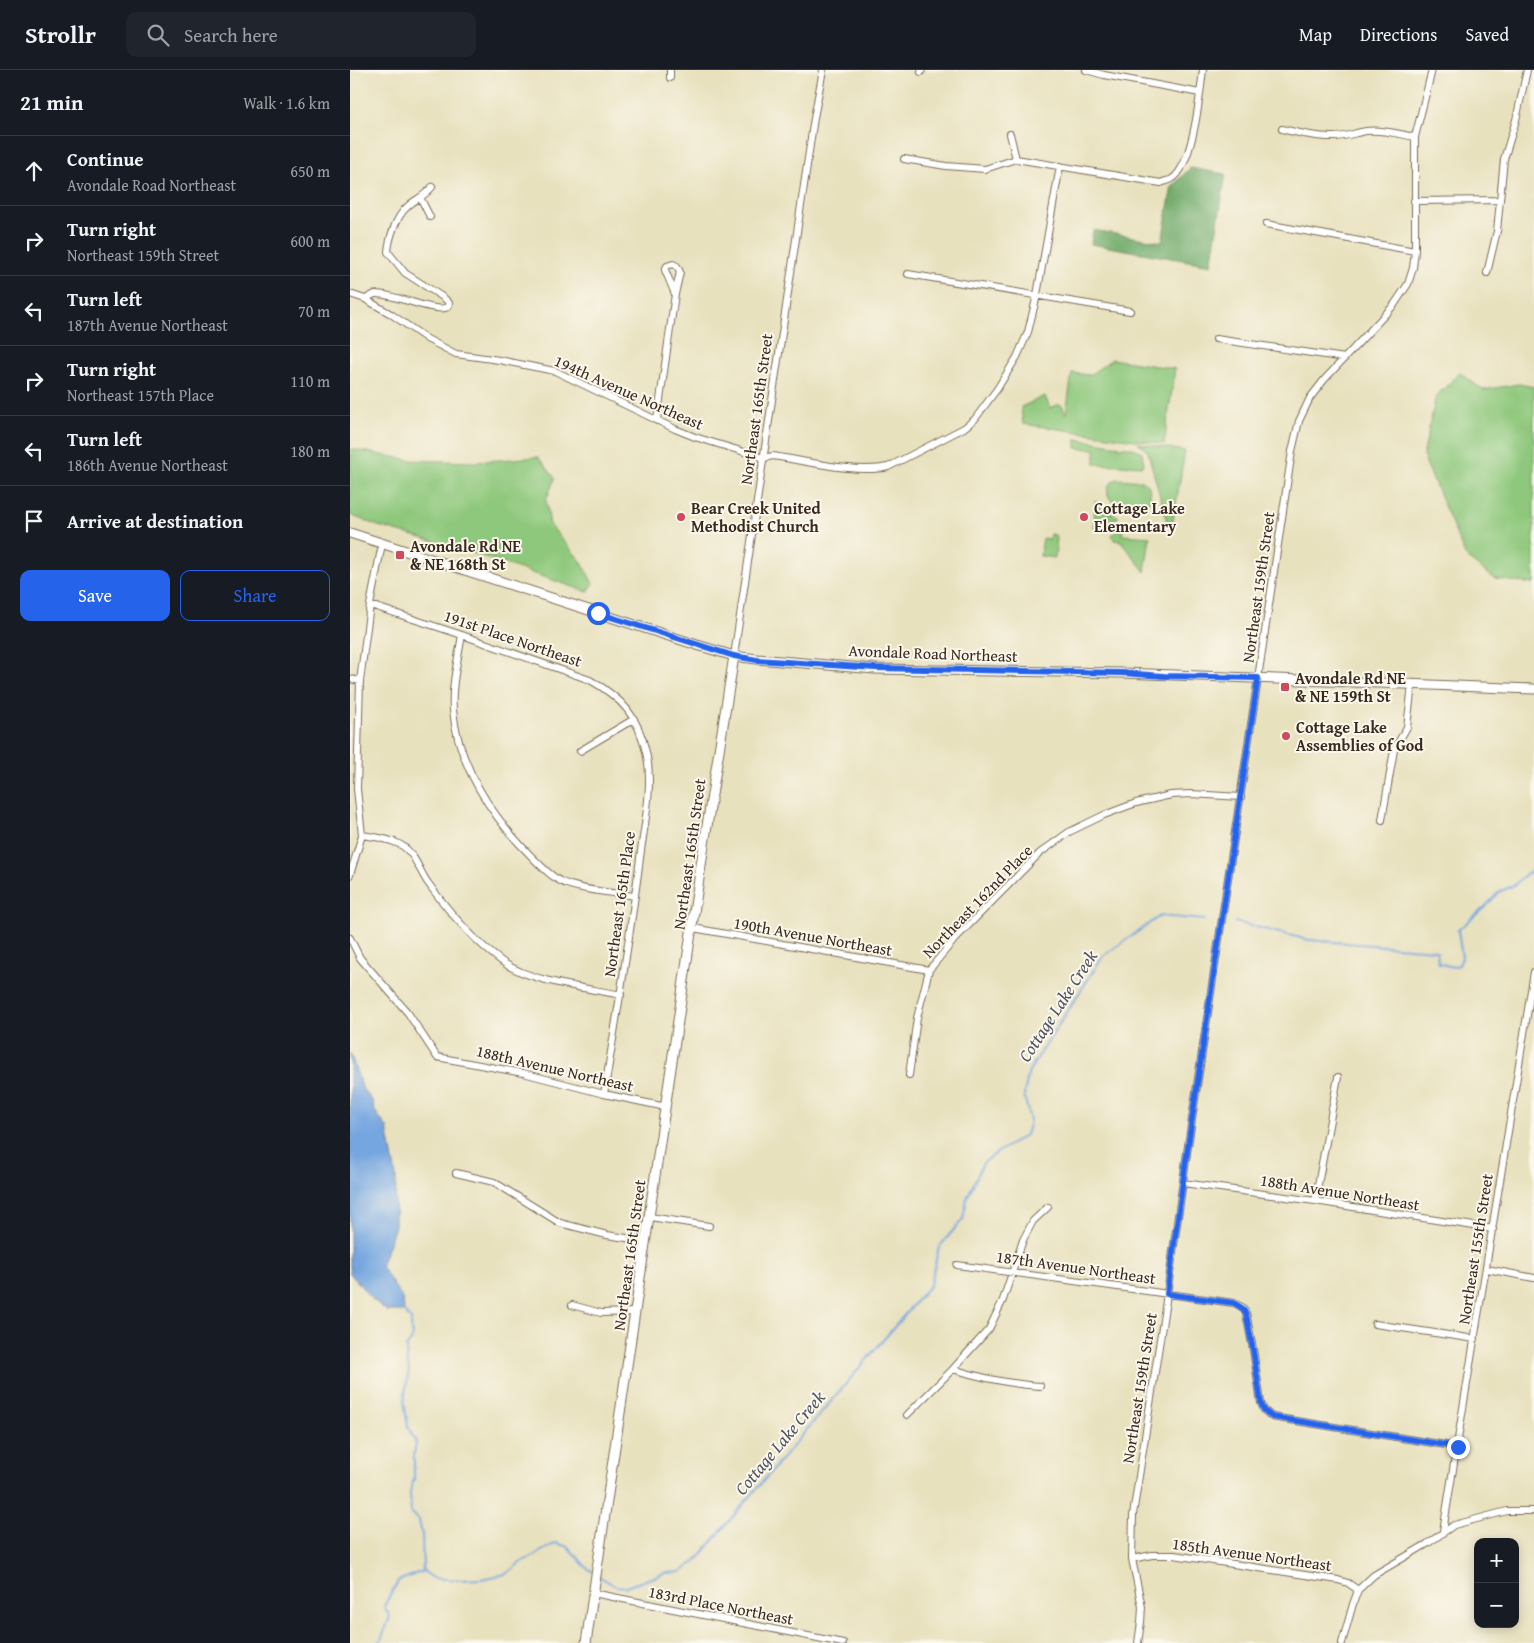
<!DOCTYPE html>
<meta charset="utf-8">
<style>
:root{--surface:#171b24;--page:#20242c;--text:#f1f3f6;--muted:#9ea1a6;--line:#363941;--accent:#2563eb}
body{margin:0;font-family:"Gentium Book Plus",serif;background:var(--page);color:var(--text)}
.controls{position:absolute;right:15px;bottom:15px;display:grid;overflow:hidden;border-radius:10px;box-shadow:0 2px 12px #0003}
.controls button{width:45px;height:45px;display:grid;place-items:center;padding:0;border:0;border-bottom:1px solid var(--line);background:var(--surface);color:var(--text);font:25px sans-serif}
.stop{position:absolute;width:15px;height:15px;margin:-11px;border:4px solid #2563eb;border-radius:50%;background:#fff}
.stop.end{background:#2563eb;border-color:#fff;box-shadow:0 1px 5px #0008}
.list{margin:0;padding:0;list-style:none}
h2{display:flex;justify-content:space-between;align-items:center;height:65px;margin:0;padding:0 20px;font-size:21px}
h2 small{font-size:16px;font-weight:400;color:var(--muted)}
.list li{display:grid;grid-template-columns:32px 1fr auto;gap:15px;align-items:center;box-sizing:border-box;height:70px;padding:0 20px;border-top:1px solid var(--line)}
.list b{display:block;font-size:19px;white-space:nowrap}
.list p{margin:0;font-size:16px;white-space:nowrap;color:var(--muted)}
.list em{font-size:16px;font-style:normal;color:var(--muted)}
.actions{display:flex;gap:10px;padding:15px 20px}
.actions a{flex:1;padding:11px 0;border:1px solid var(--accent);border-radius:10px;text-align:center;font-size:18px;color:var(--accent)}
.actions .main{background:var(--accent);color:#fff}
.icon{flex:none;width:28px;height:28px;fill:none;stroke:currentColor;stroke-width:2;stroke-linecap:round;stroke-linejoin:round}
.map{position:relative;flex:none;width:1184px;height:1573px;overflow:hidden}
header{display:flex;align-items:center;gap:30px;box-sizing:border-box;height:70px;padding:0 25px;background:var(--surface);border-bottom:1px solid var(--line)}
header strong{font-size:24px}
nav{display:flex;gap:28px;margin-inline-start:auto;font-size:18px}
.search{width:350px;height:45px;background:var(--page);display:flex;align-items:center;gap:12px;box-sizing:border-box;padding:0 18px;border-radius:10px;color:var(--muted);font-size:19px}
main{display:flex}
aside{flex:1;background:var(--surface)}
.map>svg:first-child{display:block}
.green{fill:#8ec87c;stroke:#64794d}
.forest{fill:#72ac6c;stroke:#566b45}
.water{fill:#75a6e0;stroke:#58687f}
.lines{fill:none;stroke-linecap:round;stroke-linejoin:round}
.stream{stroke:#75a6e0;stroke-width:2}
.street-casing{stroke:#786a56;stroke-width:8}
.secondary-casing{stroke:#786a56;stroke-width:11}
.street{stroke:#fff;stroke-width:6}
.secondary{stroke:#fff;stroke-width:9}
.route{stroke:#2563eb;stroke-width:6}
.poi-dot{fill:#d1495b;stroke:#fbf7ec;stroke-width:2}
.labels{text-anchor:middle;stroke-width:4;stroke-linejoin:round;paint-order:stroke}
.street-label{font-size:16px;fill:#3b2a1e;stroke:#fbf7ec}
.poi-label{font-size:16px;font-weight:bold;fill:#3b2a1e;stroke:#fbf7ec;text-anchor:start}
.water-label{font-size:18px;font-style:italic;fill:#4f5562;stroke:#fbf7ec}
</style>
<header>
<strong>Strollr</strong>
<div class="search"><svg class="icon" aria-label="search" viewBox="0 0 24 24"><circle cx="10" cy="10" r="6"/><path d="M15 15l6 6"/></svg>Search here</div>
<nav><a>Map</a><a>Directions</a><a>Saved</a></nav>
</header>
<main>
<aside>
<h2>21 min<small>Walk · 1.6 km</small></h2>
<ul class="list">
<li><svg class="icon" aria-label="ahead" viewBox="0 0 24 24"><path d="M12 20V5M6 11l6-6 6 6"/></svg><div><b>Continue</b><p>Avondale Road Northeast</p></div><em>650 m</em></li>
<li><svg class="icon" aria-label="right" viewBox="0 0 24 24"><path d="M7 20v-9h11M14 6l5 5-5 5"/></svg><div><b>Turn right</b><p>Northeast 159th Street</p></div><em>600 m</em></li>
<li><svg class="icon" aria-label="left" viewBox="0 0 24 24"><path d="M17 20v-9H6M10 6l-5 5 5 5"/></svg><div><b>Turn left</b><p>187th Avenue Northeast</p></div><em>70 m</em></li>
<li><svg class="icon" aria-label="right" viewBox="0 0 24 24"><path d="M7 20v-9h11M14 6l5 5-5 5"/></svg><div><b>Turn right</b><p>Northeast 157th Place</p></div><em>110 m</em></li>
<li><svg class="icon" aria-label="left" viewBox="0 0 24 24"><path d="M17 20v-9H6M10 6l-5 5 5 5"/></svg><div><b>Turn left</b><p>186th Avenue Northeast</p></div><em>180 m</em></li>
<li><svg class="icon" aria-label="arrive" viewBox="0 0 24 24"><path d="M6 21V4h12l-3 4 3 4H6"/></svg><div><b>Arrive at destination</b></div></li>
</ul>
<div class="actions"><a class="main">Save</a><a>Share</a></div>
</aside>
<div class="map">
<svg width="1184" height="1573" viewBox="0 0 1184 1573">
<rect width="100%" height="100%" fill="#fbf7ec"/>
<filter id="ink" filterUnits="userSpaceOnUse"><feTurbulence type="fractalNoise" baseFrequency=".02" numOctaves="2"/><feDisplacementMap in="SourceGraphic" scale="10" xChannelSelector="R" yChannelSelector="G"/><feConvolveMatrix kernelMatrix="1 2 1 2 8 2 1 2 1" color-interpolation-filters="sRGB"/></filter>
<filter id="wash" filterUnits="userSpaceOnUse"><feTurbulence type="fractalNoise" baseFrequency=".0096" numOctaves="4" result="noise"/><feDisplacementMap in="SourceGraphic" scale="20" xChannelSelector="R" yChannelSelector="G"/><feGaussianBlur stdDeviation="1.12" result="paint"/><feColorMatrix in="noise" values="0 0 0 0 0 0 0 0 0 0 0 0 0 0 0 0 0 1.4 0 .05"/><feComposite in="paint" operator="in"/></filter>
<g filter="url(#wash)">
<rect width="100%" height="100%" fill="#e8e1be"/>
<path class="green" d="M762 289 825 299 814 374 673 354 671 337 695 326 700 338 707 335H712L716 344 722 303 740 305Z
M1110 303 1133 320 1169 314 1184 317V514L1145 509 1116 487 1073 386 1086 326Z
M726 369 769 376 770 378C776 375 786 379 792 382L794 395 793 396 745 394V379L726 378Z
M788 373 835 381 822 457 818 456 798 382Z
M1 379 60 390 124 392 188 387 205 408 196 430 200 455 231 491 243 514 238 522 111 479 28 456 0 445Z
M767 409 793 411 799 416 801 430C796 436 769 436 763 432 758 428 757 423 758 417L763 411Z
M745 432H747L754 441 768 446V448L758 450 751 458H744Z
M768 460 773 461 772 465 800 467 795 502 771 471 764 470 762 464Z
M700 464 705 465 707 468 705 488 690 486 693 468 699 469Z"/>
<path class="forest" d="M840 98 876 104 861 195 741 174 743 160 812 172 822 116Z"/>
<path class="water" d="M0 983 13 1020 22 1030 25 1041 37 1058 46 1106 45 1156 31 1196 52 1228 54 1241H37L21 1228 0 1203Z"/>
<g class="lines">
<path class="stream" d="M885 852 959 870 1084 880 1087 882 1088 893 1103 897 1109 895 1112 888 1108 860 1135 837 1149 822 1164 815 1176 804 1184 800
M54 1241 61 1250 62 1269 56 1278 57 1291 59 1299 54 1331 58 1357 66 1372 64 1384V1409L60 1422 61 1442 69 1450 72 1465 73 1501
M73 1501 83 1508 110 1510 131 1509 156 1504 170 1493 206 1473 218 1477 236 1497 243 1502
M249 1506 265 1516 276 1517 315 1503 331 1502 347 1490 386 1443 580 1215 589 1177 613 1149 617 1128 633 1093 648 1082 676 1065 680 1051 674 1024 679 1001 753 886 810 846 855 850
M26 1573 31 1570 40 1547 34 1536 48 1511 73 1501"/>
</g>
</g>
<g filter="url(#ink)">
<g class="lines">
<defs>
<path id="street" d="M736 0 754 5 850 23
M571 2 572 0
M320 8V0
M932 59C948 63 965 67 981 67 993 68 1004 63 1016 61 1032 59 1049 64 1065 67
M660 64 666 89
M554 89 596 96 635 99 666 89 811 113C814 111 819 111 822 109 843 96 850 24 853 0
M71 129 80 147
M1064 131 1149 130
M916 154 1065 181
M1137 203 1147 161 1154 89 1166 50 1177 0
M558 204 780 241
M0 224 15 229 41 244 77 269 106 284 149 290 205 301 325 359 345 367 414 388 423 386C456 391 507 404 538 397L614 358 625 349 647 319 667 287 678 262 687 225 710 96
M15 229C18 228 22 225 25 224 44 223 85 244 98 237L99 233 94 228 55 203 38 182C39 168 46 147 57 137 65 129 73 128 82 117
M866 269 995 288
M307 351 325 224 330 202 327 196 323 194 317 196 315 200 325 224
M20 535 112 565 240 610C272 628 288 646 296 682 304 714 294 756 290 788 280 867 267 946 254 1024
M112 565C108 590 101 615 103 640 108 696 143 748 181 786 190 795 199 805 210 811 226 820 266 823 285 826
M384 586 464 48 473 0
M0 609 10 611
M230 681 284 649
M1032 750 1044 680 1057 657 1062 615
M12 765C24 767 37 768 49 774 65 782 68 799 78 813 99 842 125 872 154 893 181 912 238 918 271 925
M0 805 12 765 7 719 10 611 20 535 32 474
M343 858 579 900
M0 868 10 888 58 943 87 987 173 1003 254 1024 316 1037
M559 1005 567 948 579 900 605 869 690 783 719 762 754 745 786 733 821 725 841 724 891 727
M106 1103 144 1112 210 1153 257 1165 296 1171
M833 1113 965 1131 1143 1159
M965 1131 988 1007
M300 1147 359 1156
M607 1195 884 1233 892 1237 896 1243 903 1279 911 1333 914 1340 922 1347 1108 1377
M1137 1199 1184 1208
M222 1235 251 1243 285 1242
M1025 1254 1125 1269
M603 1299C631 1308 661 1314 690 1316
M557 1345 603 1299 639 1259 653 1230 673 1170 683 1151 698 1137
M1093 1461 1184 902
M782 1489 802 1485H824L988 1510 998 1513 1008 1520
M243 1523 493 1573
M788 1573 791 1552 792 1537 782 1489 783 1445 817 1224 839 1069 942 381 949 351 960 328 974 310 1044 235 1058 214 1063 198 1065 181V67L1082 0
M992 1573 1003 1534 1008 1520 1024 1505 1077 1474 1104 1455 1157 1441H1184"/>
<path id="secondary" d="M0 463 347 575 384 586 407 589 525 599 772 603 1184 619
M236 1573 354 775 384 586"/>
</defs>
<use href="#street" class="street-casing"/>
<use href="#secondary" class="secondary-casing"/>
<use href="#street" class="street"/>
<use href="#secondary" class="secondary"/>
</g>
</g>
<g class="lines" filter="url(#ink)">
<path class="route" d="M248 543 384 586 407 590 525 598 772 603 814 606 908 608 839 1069 817 1224 884 1233 892 1238 896 1244 903 1280 911 1333 914 1340 922 1347 1108 1377"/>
</g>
<g class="poi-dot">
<circle cx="331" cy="447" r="5"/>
<circle cx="734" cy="447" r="5"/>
<rect x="45" y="480" width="10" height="10" rx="2.5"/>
<rect x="930" y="612" width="10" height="10" rx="2.5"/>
<circle cx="936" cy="666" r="5"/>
</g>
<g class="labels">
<g class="street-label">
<text transform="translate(279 322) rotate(24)" y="6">194th Avenue Northeast</text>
<text transform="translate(406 339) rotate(-82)" y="6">Northeast 165th Street</text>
<text transform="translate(908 517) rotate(-82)" y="6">Northeast 159th Street</text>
<text transform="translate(163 568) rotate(19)" y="6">191st Place Northeast</text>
<text transform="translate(583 583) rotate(2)" y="6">Avondale Road Northeast</text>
<text transform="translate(339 784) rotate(-82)" y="6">Northeast 165th Street</text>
<text transform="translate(627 831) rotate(-46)" y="6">Northeast 162nd Place</text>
<text transform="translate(269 834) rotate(-82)" y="6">Northeast 165th Place</text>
<text transform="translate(463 866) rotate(10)" y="6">190th Avenue Northeast</text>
<text transform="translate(205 998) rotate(13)" y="6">188th Avenue Northeast</text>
<text transform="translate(990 1122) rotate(9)" y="6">188th Avenue Northeast</text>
<text transform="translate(1125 1179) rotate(-81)" y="6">Northeast 155th Street</text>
<text transform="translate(279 1185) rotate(-82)" y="6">Northeast 165th Street</text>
<text transform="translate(726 1197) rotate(8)" y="6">187th Avenue Northeast</text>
<text transform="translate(789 1318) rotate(-81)" y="6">Northeast 159th Street</text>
<text transform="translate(902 1484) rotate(8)" y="6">185th Avenue Northeast</text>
<text transform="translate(371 1535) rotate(11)" y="6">183rd Place Northeast</text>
</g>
<g class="poi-label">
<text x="341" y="444">Bear Creek United<tspan x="341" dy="18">Methodist Church</tspan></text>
<text x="744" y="444">Cottage Lake<tspan x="744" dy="18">Elementary</tspan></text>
<text x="60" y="482">Avondale Rd NE<tspan x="60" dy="18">&amp; NE 168th St</tspan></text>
<text x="945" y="614">Avondale Rd NE<tspan x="945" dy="18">&amp; NE 159th St</tspan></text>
<text x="946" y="663">Cottage Lake<tspan x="946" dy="18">Assemblies of God</tspan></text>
</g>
<g class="water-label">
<text transform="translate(708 936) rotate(-57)" y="6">Cottage Lake Creek</text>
<text transform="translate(430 1373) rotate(-50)" y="6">Cottage Lake Creek</text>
</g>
</g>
</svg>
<div class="controls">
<button>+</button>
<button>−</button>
</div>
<div class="stop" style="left:248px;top:543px"></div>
<div class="stop end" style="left:1108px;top:1377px"></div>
</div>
</main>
